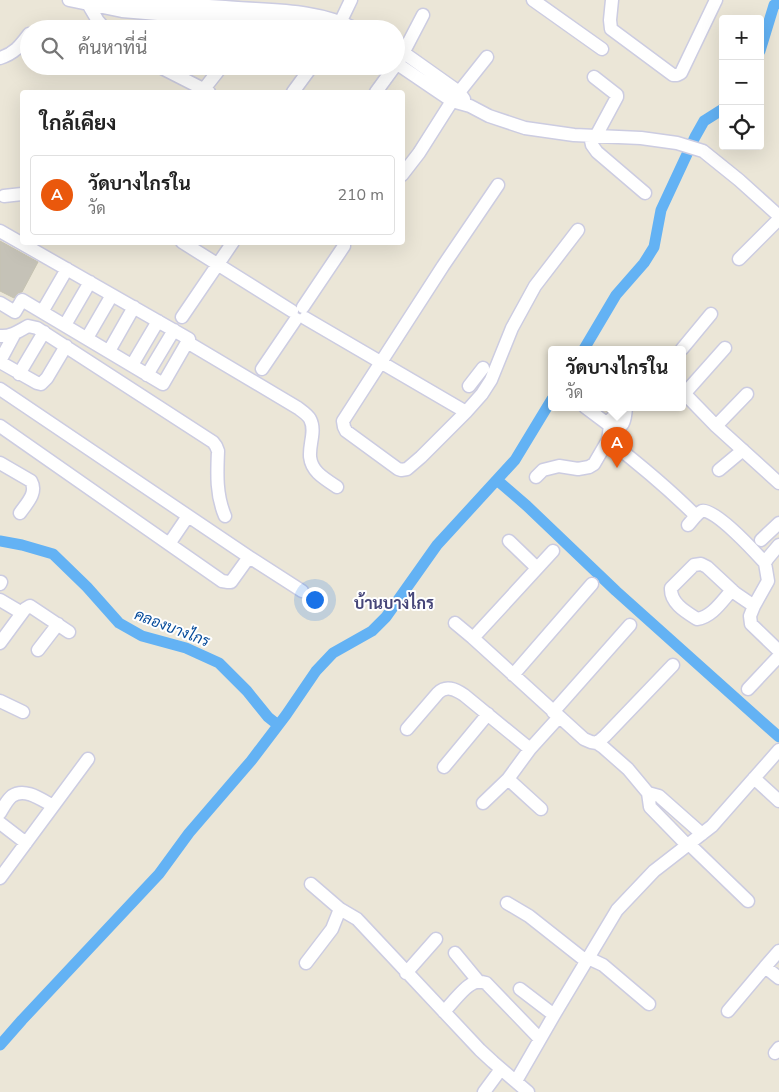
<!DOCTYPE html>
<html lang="th">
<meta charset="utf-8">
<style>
:root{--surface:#fff;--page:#f6f6f6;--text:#222;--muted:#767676;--line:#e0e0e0;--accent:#ea580c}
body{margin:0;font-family:"Nunito Sans",Sarabun,sans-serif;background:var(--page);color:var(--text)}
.controls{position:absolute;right:15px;top:15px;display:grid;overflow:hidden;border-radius:5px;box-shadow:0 5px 20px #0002}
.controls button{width:45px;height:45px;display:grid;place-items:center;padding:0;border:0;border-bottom:1px solid var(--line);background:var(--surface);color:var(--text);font:25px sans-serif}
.you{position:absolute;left:314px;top:599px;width:18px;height:18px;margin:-12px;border:4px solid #fff;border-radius:50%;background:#1a73e8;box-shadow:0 0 0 8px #1a73e833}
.badge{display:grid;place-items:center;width:32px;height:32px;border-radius:50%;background:var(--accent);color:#fff;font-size:16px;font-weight:700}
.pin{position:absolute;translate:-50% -41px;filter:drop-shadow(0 1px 2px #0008)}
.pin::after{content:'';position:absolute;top:26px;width:18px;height:15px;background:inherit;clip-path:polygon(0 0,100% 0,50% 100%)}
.popup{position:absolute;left:548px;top:346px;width:138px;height:65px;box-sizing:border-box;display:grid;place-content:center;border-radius:5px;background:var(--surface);filter:drop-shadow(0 1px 4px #0005);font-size:16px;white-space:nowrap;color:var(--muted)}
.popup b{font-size:19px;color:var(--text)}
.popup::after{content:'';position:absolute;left:50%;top:100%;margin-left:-10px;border:10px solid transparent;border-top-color:var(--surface)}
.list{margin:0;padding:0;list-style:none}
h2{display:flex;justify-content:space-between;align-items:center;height:65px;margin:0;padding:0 20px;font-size:21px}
h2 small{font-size:16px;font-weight:400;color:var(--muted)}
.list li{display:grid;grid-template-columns:32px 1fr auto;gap:15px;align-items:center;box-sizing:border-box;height:80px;margin:0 10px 10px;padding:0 10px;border:1px solid var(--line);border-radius:5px}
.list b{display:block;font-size:19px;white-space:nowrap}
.list p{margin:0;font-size:16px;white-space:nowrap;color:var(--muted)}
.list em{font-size:16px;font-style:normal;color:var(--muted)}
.icon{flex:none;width:28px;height:28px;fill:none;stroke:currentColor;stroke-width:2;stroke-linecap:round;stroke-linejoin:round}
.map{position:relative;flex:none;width:779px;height:1092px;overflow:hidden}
.search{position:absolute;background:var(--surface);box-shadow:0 5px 20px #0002;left:20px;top:20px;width:385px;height:55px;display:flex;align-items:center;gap:12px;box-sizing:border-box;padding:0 18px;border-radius:28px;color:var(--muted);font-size:19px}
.panel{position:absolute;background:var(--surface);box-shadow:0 5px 20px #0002;left:20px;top:90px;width:385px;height:155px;border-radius:5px}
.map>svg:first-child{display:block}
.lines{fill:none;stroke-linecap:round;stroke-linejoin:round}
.canal{stroke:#63b2f4;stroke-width:11}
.building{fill:#c5c2b7;stroke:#c5c2b1}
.minor-casing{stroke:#cccce1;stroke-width:15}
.minor{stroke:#fff;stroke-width:12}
.labels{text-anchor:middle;stroke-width:4;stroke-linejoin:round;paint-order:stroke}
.water-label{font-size:15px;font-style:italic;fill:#074c9b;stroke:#fff}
.quarter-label{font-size:16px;font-weight:bold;fill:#464679;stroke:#fff}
</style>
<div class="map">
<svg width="779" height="1092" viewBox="0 0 779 1092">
<rect width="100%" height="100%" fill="#ebe6d7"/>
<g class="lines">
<path class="canal" d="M760 51 774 5 779 3
M584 349 616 295 644 263 654 247 661 210 695 137 704 121 723 109
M497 480 527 506 616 591 779 737
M0 541 22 545 53 554 87 587 119 623 142 636 186 648 219 663 247 691 268 717 278 725
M0 1045 22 1020 159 874 189 833 251 761 286 715 316 671 333 653 372 631 386 617 437 545 515 460 552 399"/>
</g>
<path class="building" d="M0 241 38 262 22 292 18 293 14 298 0 291Z"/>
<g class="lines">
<defs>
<path id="minor" d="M69 0 122 11 194 17 256 19 296 23 321 29
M533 0 602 49
M612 0 610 20 611 29 673 75H677L681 73 716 0
M88 4C134 2 179 4 225 7 270 11 315 8 356 29
M88 4 98 21 105 29
M338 27 351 0
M396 49 404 53 459 92 464 99
M0 58C15 53 20 46 29 34
M400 59 423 15
M396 63 452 101 470 106 489 116 525 128 574 135 641 138 677 143 703 151 739 180 779 216
M158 66 209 92
M594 77 617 95V97L596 136
M204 89 222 66
M293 92 312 66
M376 92 395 66
M590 136 592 145 597 152 645 193
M402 175 419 153 452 101 487 57
M498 185 443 266 343 421 344 427 346 431 398 469 401 470 407 469 421 457 466 412 482 394 491 380 512 328 535 286 578 230
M4 196 22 194
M0 231 189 339 163 384 22 300 15 312 0 303
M182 242 292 311
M739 259 779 219
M303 307 344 246
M42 312 67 269
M182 317 233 242
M305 318 466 412
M65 325 90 282
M0 336C11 337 19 331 28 326L37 328 213 442 216 446 218 451C217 474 216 495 225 516
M87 338 112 295
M187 342 298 408C302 411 308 415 310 419 319 436 300 455 318 473 323 478 331 483 337 487
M682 349 711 314
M109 351 134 307
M0 361 15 333
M0 362 37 383 41 384 47 378 66 346
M132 365 158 321
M262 369 296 319
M19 374 44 332
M147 375 174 330
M469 386 483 368
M0 389 249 557 231 582H228L222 581 0 426
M682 391 716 426 779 483
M685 393 725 348
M585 407 609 425
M716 426 747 394
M609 433C624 427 625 423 626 407
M608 440C639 464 668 488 696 516
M0 463 31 481C38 493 26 504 20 513
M719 470 743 450
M536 477 543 470 559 466 578 469 589 467 594 464 608 440 611 419 624 407
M688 525C692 521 696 514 702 511 714 507 756 553 765 563
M761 540 779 523
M509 541 537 568
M169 544 188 516
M779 545 768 558 765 563 768 581 754 606 750 616 751 624 779 651
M553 551 473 638 584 739 591 742 597 743 603 747 628 769 648 793 650 807 687 845
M249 557 302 591
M0 584 1 582
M732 590C722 601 712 617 697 619 686 612 670 603 671 588L694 565 701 564 707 567 735 593 754 606
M0 600 22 613
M455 623 473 638
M0 643 25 609 30 606 69 632
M38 650 58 624
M513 675 592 584
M748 689 779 656
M0 701 23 712
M553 712 630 625
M407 729 438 693C446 685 455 689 464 695L530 749
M597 743 605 736 673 665
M444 767 488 714
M754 778 779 801
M508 779 541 809
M648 793 659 796 702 834
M483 803 508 779 530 749 559 717
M0 813C3 808 7 800 12 796 25 787 42 800 53 806
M0 823 26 843
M689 844 748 901
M0 878 88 759
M311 884 340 909 357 919 480 1050 493 1062 528 1092
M507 903 529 916 586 961
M455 953 479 982
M588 958 603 965 649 1004
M306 963 332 929 340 909
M765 967 779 951
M406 973 436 939
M520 989 554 1015
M728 1011 765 967 779 978
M444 1012C450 1005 463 989 470 985 475 981 480 981 486 983L540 1039
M775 1053 779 1048
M516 1081 554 1015 617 910 654 871 712 826 779 750
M484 1092 501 1069"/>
</defs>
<use href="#minor" class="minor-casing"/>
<use href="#minor" class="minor"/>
</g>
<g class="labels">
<g class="water-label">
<text transform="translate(172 628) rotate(21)" y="5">คลองบางไกร</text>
</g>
<g class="quarter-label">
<text x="394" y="609">บ้านบางไกร</text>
</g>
</g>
</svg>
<div class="controls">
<button>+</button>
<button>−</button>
<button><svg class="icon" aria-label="locate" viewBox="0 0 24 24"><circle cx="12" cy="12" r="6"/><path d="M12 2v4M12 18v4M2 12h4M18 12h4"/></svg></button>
</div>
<div class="you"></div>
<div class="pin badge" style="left:617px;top:468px">A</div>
<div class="popup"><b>วัดบางไกรใน</b>วัด</div>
<div class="search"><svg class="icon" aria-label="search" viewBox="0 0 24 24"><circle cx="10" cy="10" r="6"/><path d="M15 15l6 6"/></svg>ค้นหาที่นี่</div>
<section class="panel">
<h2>ใกล้เคียง<small></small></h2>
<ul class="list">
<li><span class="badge">A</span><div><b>วัดบางไกรใน</b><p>วัด</p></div><em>210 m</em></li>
</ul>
</section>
</div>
